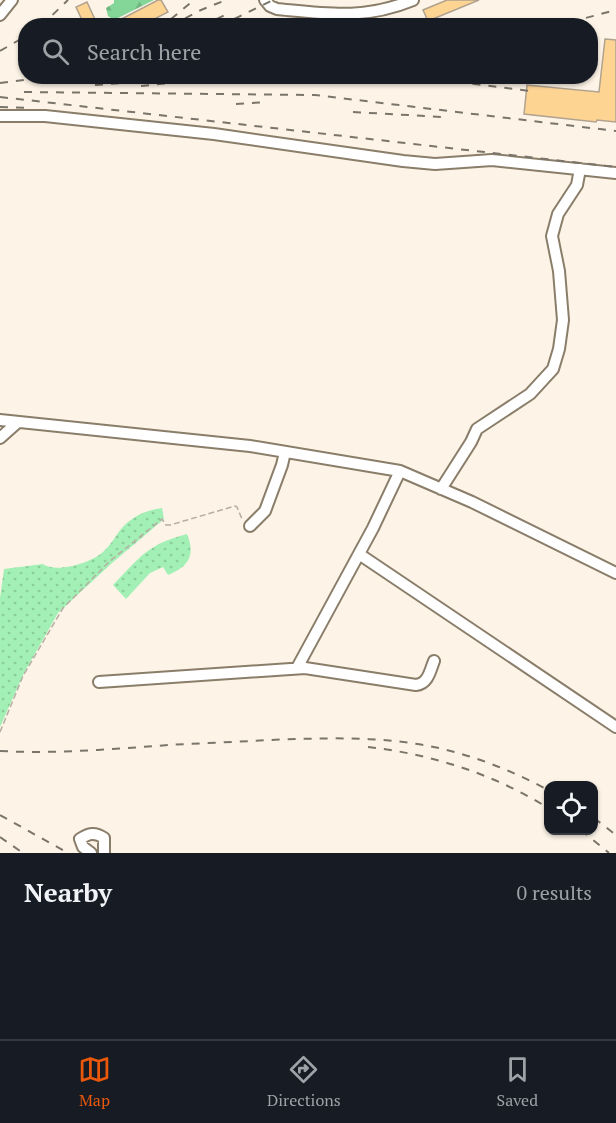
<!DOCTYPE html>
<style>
:root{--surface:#171b24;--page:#242831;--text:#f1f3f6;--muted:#9ea1a6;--line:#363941;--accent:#ea580c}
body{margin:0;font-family:"PT Serif",serif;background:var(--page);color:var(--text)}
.controls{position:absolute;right:18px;bottom:18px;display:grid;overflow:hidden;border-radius:12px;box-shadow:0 2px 4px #0004}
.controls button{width:54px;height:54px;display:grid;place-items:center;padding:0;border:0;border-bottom:2px solid var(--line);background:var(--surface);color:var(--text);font:30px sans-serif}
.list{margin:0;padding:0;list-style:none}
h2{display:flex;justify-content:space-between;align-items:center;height:78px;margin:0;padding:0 24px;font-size:26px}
h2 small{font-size:20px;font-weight:400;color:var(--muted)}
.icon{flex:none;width:33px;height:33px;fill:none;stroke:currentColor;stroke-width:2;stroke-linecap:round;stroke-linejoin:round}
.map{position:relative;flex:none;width:616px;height:853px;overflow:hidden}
.search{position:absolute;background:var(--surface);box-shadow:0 2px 4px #0004;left:18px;right:18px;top:18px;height:66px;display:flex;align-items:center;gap:15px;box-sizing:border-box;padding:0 21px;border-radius:24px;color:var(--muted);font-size:22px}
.sheet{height:186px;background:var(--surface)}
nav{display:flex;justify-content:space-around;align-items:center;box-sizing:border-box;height:84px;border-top:2px solid var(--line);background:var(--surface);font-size:16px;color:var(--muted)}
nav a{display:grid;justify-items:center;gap:3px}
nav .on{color:var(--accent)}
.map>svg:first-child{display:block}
.grass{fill:url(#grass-dots)}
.forest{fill:url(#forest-firs)}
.building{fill:#fed493;stroke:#b0a28e;stroke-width:1.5}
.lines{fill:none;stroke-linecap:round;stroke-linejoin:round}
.minor-casing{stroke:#8a7d69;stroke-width:14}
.path{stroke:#b5aea2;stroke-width:1.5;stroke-dasharray:6 3;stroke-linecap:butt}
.minor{stroke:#fff;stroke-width:10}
.rail{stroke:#7a746a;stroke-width:2;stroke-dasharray:8 8;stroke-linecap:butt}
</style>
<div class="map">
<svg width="616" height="853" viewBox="0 0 616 853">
<defs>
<pattern id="grass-dots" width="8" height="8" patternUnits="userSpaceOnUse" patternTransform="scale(1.5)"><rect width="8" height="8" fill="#a2f0b5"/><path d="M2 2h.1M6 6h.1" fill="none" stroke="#8bcd9a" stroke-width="1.8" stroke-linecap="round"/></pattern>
<pattern id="forest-firs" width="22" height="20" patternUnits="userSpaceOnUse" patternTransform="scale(1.5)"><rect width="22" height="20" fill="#84d598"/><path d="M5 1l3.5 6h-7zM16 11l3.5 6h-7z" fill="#71b682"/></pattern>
</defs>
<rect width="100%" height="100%" fill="#fdf4e7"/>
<path class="grass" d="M162 508 164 519 112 563 58 613 24 673 0 727V598L4 569 43 564C56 574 94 562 104 551 113 543 118 530 128 522 138 514 148 510 162 508Z
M187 534C196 556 188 567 168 575L163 567 150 573 126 599 113 585C140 557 148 544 187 534Z"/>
<path class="forest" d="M114 0H154L114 20 108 16 106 8 114 3Z"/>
<path class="building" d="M158 0H161L168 12 141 26H108Z
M447 0H479L428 21 423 10Z
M87 2 98 26H73L82 20 76 7Z
M605 39 616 40V122L597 120 596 122 524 114 527 85 599 92Z"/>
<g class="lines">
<defs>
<path id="minor" d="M265 0 270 6 277 9C328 14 364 20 413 0
M0 15 12 0
M0 116H45L214 134 403 161 435 164 492 160 616 173
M0 420 250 446 400 471 472 502 616 573
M0 438 18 422
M441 489 471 442 477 429 530 394 553 369 559 349 563 320 559 271 552 236 558 214 577 185 580 169
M250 526 265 511 282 465 285 452
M359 554 616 727
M297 668 373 528 400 471
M99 682 305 668 416 685C428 684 430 671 434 661
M91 853 83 847 80 839C89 833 95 832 104 838V853"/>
</defs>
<use href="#minor" class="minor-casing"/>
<path class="path" d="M0 732 23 676 63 608 110 561 162 519 166 525H170L235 506 237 507 242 519"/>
<use href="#minor" class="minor"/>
<path class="rail" d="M171 19 194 0
M41 26 68 0
M171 26 201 10 226 0
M202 26 229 13
M220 26 273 0
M555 26 616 10
M0 51 26 36
M409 76 530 91
M0 83 56 76
M95 85 137 82
M141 86 237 76
M24 92 315 95 616 131
M0 97 616 167
M236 104 266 102
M0 107 30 108
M353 112 443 117
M368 747C431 754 494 774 548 808
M0 751C56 754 113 749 169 745 202 743 236 742 269 740 323 738 376 736 429 746 470 754 511 770 548 790
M0 815 68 853
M594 818 616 835
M581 830 609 853
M0 837 23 853"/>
</g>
</svg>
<div class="controls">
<button><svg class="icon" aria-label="locate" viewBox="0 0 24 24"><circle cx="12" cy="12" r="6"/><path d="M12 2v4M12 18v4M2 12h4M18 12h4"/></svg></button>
</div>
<div class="search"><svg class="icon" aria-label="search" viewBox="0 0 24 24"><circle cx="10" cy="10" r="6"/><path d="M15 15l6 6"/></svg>Search here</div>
</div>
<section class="sheet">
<h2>Nearby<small>0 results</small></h2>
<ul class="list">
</ul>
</section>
<nav>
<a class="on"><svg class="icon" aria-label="map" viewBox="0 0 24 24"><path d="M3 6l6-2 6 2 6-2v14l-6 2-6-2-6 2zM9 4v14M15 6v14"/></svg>Map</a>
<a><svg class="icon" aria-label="directions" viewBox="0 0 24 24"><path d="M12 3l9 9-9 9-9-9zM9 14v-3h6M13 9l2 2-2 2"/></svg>Directions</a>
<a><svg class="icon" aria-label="saved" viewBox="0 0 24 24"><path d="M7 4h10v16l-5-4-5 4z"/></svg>Saved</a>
</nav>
